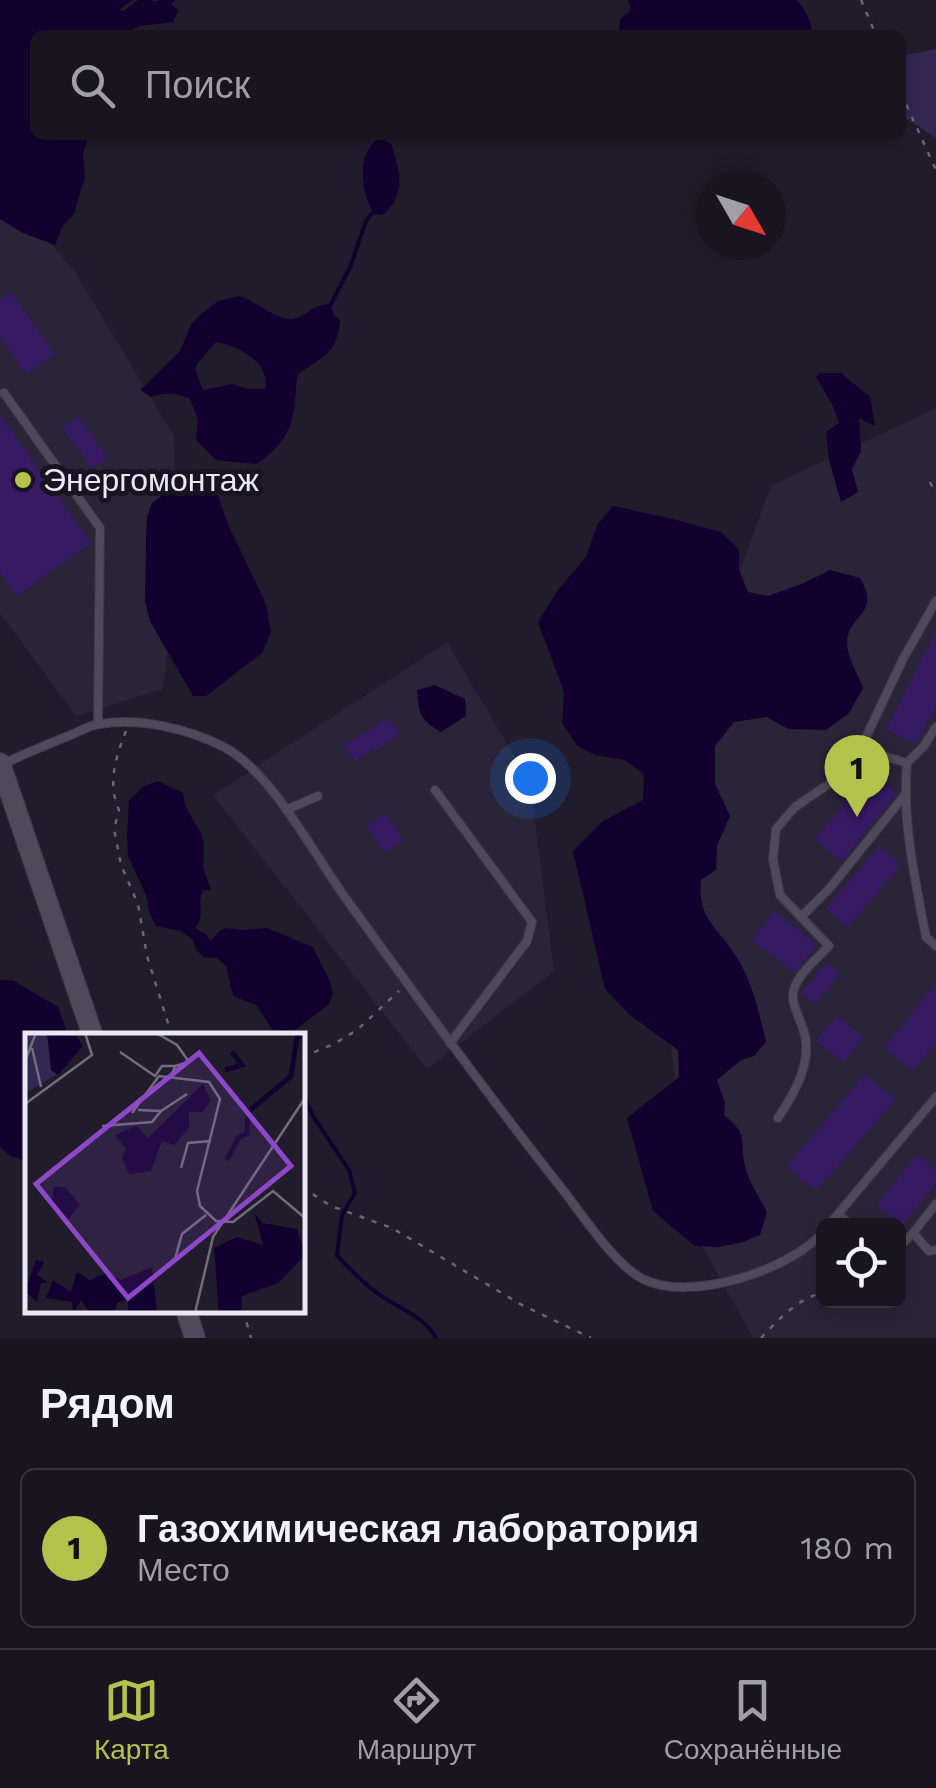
<!DOCTYPE html>
<html lang="ru">
<meta charset="utf-8">
<style>
:root{--surface:#181521;--page:#25222e;--text:#f1f3f6;--muted:#9f9fa5;--line:#36343f;--accent:#b3c24b}
body{margin:0;font-family:"Work Sans",sans-serif;background:var(--page);color:var(--text)}
.controls{position:absolute;right:30px;bottom:30px;display:grid;overflow:hidden;border-radius:15px;box-shadow:0 5px 15px #0003}
.controls button{width:90px;height:90px;display:grid;place-items:center;padding:0;border:0;border-bottom:2px solid var(--line);background:var(--surface);color:var(--text);font:50px sans-serif}
.compass{position:absolute;left:696px;top:170px;width:90px;height:90px;border-radius:50%;background:var(--surface);box-shadow:0 5px 15px #0003;rotate:129deg}
.you{position:absolute;left:530px;top:778px;width:35px;height:35px;margin:-25px;border:8px solid #fff;border-radius:50%;background:#1a73e8;box-shadow:0 0 0 15px #1a73e833}
.badge{display:grid;place-items:center;width:65px;height:65px;border-radius:50%;background:var(--accent);color:#111;font-size:32px;font-weight:700}
.pin{position:absolute;translate:-50% -82px;filter:drop-shadow(0 2px 5px #0008)}
.pin::after{content:'';position:absolute;top:52px;width:35px;height:30px;background:inherit;clip-path:polygon(0 0,100% 0,50% 100%)}
.list{margin:0;padding:0;list-style:none}
h2{display:flex;justify-content:space-between;align-items:center;height:130px;margin:0;padding:0 40px;font-size:42px}
h2 small{font-size:32px;font-weight:400;color:var(--muted)}
.list li{display:grid;grid-template-columns:65px 1fr auto;gap:30px;align-items:center;box-sizing:border-box;height:160px;margin:0 20px 20px;padding:0 20px;border:2px solid var(--line);border-radius:15px}
.list b{display:block;font-size:38px;white-space:nowrap}
.list p{margin:0;font-size:32px;white-space:nowrap;color:var(--muted)}
.list em{font-size:32px;font-style:normal;color:var(--muted)}
.icon{flex:none;width:55px;height:55px;fill:none;stroke:currentColor;stroke-width:2;stroke-linecap:round;stroke-linejoin:round}
.map{position:relative;flex:none;width:936px;height:1338px;overflow:hidden}
.search{position:absolute;background:var(--surface);box-shadow:0 5px 15px #0003;left:30px;right:30px;top:30px;height:110px;display:flex;align-items:center;gap:25px;box-sizing:border-box;padding:0 35px;border-radius:15px;color:var(--muted);font-size:38px}
.sheet{height:310px;background:var(--surface)}
nav{display:flex;justify-content:space-around;align-items:center;box-sizing:border-box;height:140px;border-top:2px solid var(--line);background:var(--surface);font-size:28px;color:var(--muted)}
nav a{display:grid;justify-items:center;gap:5px}
nav .on{color:var(--accent)}
.map>svg:first-child{display:block}
.built{fill:#2a2439;fill-rule:evenodd}
.green{fill:#342752}
.water{fill:#12002e;fill-rule:evenodd}
.lines{fill:none;stroke-linecap:round;stroke-linejoin:round}
.stream{stroke:#12002e;stroke-width:4}
.building{fill:#361a63}
.service-casing{stroke:#3b3845;stroke-width:10}
.secondary-casing{stroke:#3b3845;stroke-width:22}
.path{stroke:#6a6675;stroke-width:2.5;stroke-dasharray:5 8;stroke-linecap:butt}
.service{stroke:#4e4a5c;stroke-width:8}
.secondary{stroke:#4e4a5c;stroke-width:20}
.poi-dot{fill:#b3c24b;stroke:#171322;stroke-width:4}
.labels{text-anchor:middle;stroke-width:10;stroke-linejoin:round;paint-order:stroke}
.poi-label{font-size:32px;fill:#eae8f3;stroke:#171322;text-anchor:start}
.inset-river{fill:none;stroke:#12002e;stroke-width:5}
.inset-road{fill:none;stroke:#716e7c;stroke-width:2.5}
.view{fill:#8c48c7;fill-opacity:0.15;stroke:#8c48c7;stroke-width:5}
.inset-edge{fill:none;stroke:#eae8f3;stroke-width:5}
</style>
<div class="map">
<svg width="936" height="1338" viewBox="0 0 936 1338">
<rect width="100%" height="100%" fill="#201c2c"/>
<path class="built" d="M0 183 75 272 174 436 178 558 163 689 76 716 0 613Z
M936 408V1338H753L691 1225 666 1002 639 844 771 486ZM824 1226H898V1300H824Z
M447 642 530 783 554 971 427 1069 213 795Z"/>
<path class="green" d="M936 49V138L901 115V56Z"/>
<path class="water" d="M0 0H132L119 10 124 11 138 0H152L154 2 160 0H176L171 4 179 10 173 22 140 26 119 35H35V135H89L83 153 85 177 74 214 63 225 55 245 23 233 0 219Z
M628 0H797L808 16 813 35H619L620 19 631 10Z
M377 139H382L391 144C400 170 407 194 383 215L374 214C361 193 356 157 377 139Z
M239 296C254 300 278 321 292 319 307 317 312 303 331 304L334 315 340 320C337 355 323 356 298 374 296 383 296 391 295 400 293 430 281 447 257 464L216 460 196 440 198 420 190 399C175 392 167 393 151 397L140 390 180 351 192 323 201 314 218 301ZM216 342C238 346 271 362 265 389H248L232 384 204 390C199 385 199 376 195 369L197 364Z
M820 373H841L870 397 875 426 859 418 861 451 852 469 858 492 841 502 829 460 826 432 839 423 832 404 816 377Z
M191 473 216 490 227 522 266 604 271 632 262 653 206 696H193L150 621 145 601 146 539 147 517 152 503Z
M613 506 669 518 721 532 739 549V570L748 592 768 596 804 583 830 570 860 578C882 615 847 615 847 643 847 656 858 675 863 688L849 713 826 730 788 729 767 717 734 722 715 746V784L730 816 717 846 716 870 701 880C697 920 719 928 737 958 753 983 759 1013 766 1042L754 1056 741 1060 717 1080 725 1103 724 1115C750 1136 739 1138 745 1166 748 1181 760 1198 767 1212L760 1235 743 1242 719 1247 695 1246 653 1211 627 1118 679 1077 678 1050 630 1015 605 989 573 851 603 821 643 800 644 774 624 760 595 755 577 746 562 722 564 692 538 622 557 591 586 557 597 525Z
M435 685 465 699 466 716 441 732C420 720 419 714 417 690Z
M158 781 183 793 185 806 201 833 204 844 203 868 211 890H203C196 903 206 917 195 928L206 934 211 941 219 931 225 928 242 930 267 928 313 947 330 981 333 994 328 1005 292 1032V1035H276L256 1005 233 996 226 966 217 958 204 957 197 951 192 939 180 931 156 926 150 914 146 895 128 856 127 836 129 800 144 786Z
M0 980 14 981 58 1007 68 1035 28 1036 27 1161 10 1156 0 1146Z"/>
<g class="lines">
<path class="stream" d="M331 304 350 267 366 221 373 212
M302 1092 313 1116 349 1170 355 1193 342 1215 337 1256C352 1271 368 1288 386 1299 405 1311 424 1317 436 1338"/>
</g>
<path class="building" d="M11 292 55 354 26 374 0 337V299Z
M0 415 91 543 17 596 0 572Z
M78 416 108 458 92 469 62 428Z
M936 631V707L915 744 886 729Z
M387 717 400 733 376 751 374 748 355 761 344 746Z
M872 772 897 793 841 862 815 839Z
M385 813 404 840 385 853 366 826Z
M879 846 901 865 848 927 826 908Z
M774 911 817 945 794 973 752 940Z
M827 962 840 974 815 1004 801 993Z
M936 983V1043L913 1071 884 1048Z
M837 1016 863 1037 843 1063 816 1041Z
M865 1074 895 1100 816 1191 787 1166Z
M917 1154 936 1170V1183L902 1226 876 1205Z"/>
<g class="lines">
<defs>
<path id="service" d="M4 393 100 528 98 724
M864 743 884 756 907 763 924 746 936 727
M907 763C902 822 915 879 926 937L936 946
M2 765C25 753 48 744 71 735 80 731 90 725 100 724 139 717 189 729 224 747 271 772 311 849 342 893 414 993 486 1093 563 1190 583 1216 615 1265 643 1279 689 1303 792 1270 824 1231
M435 790 532 922 527 941 450 1043
M904 796 829 889 801 917 780 895 773 859 776 829 795 807 857 765 866 737 903 659 936 601
M286 810 318 796
M778 1118C794 1094 811 1065 805 1036 803 1025 793 1007 793 998 791 979 817 959 829 946L801 917
M936 1204 913 1233 929 1251 936 1250
M838 1214 852 1226
M828 1226 936 1097
M898 1248 913 1233"/>
<path id="secondary" d="M0 763 93 1036
M186 1310 195 1338"/>
</defs>
<use href="#service" class="service-casing"/>
<use href="#secondary" class="secondary-casing"/>
<path class="path" d="M861 0 876 35
M901 93 936 170
M930 482 936 494
M126 731C116 756 107 784 119 810L114 829 121 865 138 904 147 956 172 1036
M302 1057 334 1044 357 1030 399 991
M302 1187 331 1206 392 1228 522 1305 591 1338
M243 1310 251 1338
M761 1338C779 1319 797 1299 824 1292"/>
<use href="#service" class="service"/>
<use href="#secondary" class="secondary"/>
</g>
<circle class="poi-dot" cx="23" cy="480" r="10"/>
<g class="labels">
<g class="poi-label">
<text x="43" y="491">Энергомонтаж</text>
</g>
</g>
<g transform="translate(25 1033)">
<rect width="280" height="280" fill="#201c2c"/>
<path d="M0 0H22L31 42 0 60Z" fill="#342752"/>
<path d="M22 0H49L58 13 33 42 26 37ZM178 51 186 67 177 79H164V94L150 112 137 108 126 138 104 141 97 125 101 116 90 102 111 93 123 105ZM29 153 41 155 55 172 41 189 26 174ZM229 179 237 190 272 196 280 222 253 250 217 263 216 280H194L189 215 212 204 238 212ZM11 227 19 229 12 242 23 250H16L12 269 0 258ZM127 234 132 280H103V266L92 270 89 280H65L56 267 49 279H46L44 280H41L48 278 47 269 21 265 28 247 46 259 52 239 65 247 81 240 96 247Z" fill="#12002e"/>
<path class="inset-river" d="M200 37 217 32 207 19M202 127 213 105 222 101 223 79 266 43 272 5 279 0"/>
<path class="inset-road" d="M131 0 152 12 164 29 150 33 146 44M7 15 16 54M95 19 130 43 137 33H150M0 28 11 0M0 71 67 22 60 0M136 78 162 61M107 80 134 43 184 49 195 66 172 158 175 173 191 188 208 189 248 158 280 185M77 93 127 89 136 78 113 77M156 135 163 110 186 108M150 226 157 201 181 182M170 280 188 204 280 65"/>
<path class="view" d="M174 20 266 133 103 265 11 151Z"/>
<rect width="280" height="280" class="inset-edge"/>
</g>
</svg>
<div class="controls">
<button><svg class="icon" aria-label="locate" viewBox="0 0 24 24"><circle cx="12" cy="12" r="6"/><path d="M12 2v4M12 18v4M2 12h4M18 12h4"/></svg></button>
</div>
<svg class="compass" viewBox="-18 -18 36 36"><path d="M0-13l5 13h-10z" fill="#e53935"/><path d="M0 13l5-13h-10z" fill="#9f9fa5"/></svg>
<div class="you"></div>
<div class="pin badge" style="left:857px;top:817px">1</div>
<div class="search"><svg class="icon" aria-label="search" viewBox="0 0 24 24"><circle cx="10" cy="10" r="6"/><path d="M15 15l6 6"/></svg>Поиск</div>
</div>
<section class="sheet">
<h2>Рядом<small></small></h2>
<ul class="list">
<li><span class="badge">1</span><div><b>Газохимическая лаборатория</b><p>Место</p></div><em>180 m</em></li>
</ul>
</section>
<nav>
<a class="on"><svg class="icon" aria-label="map" viewBox="0 0 24 24"><path d="M3 6l6-2 6 2 6-2v14l-6 2-6-2-6 2zM9 4v14M15 6v14"/></svg>Карта</a>
<a><svg class="icon" aria-label="directions" viewBox="0 0 24 24"><path d="M12 3l9 9-9 9-9-9zM9 14v-3h6M13 9l2 2-2 2"/></svg>Маршрут</a>
<a><svg class="icon" aria-label="saved" viewBox="0 0 24 24"><path d="M7 4h10v16l-5-4-5 4z"/></svg>Сохранённые</a>
</nav>
